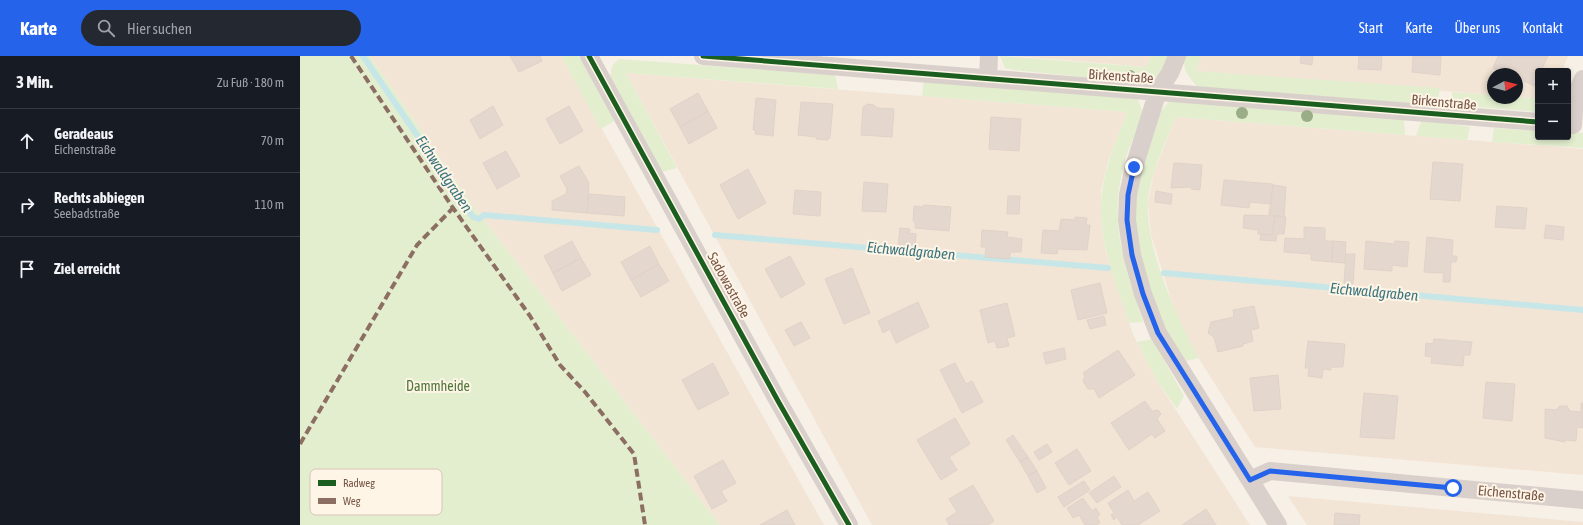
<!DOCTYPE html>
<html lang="de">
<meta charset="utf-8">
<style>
:root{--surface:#171b24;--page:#242831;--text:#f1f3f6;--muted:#9ea1a6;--line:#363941;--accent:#2563eb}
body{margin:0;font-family:"Asap Condensed",sans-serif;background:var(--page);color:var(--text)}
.controls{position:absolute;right:12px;top:12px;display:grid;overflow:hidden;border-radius:4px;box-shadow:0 2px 6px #0003}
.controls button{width:36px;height:36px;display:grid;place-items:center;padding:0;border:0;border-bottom:1px solid var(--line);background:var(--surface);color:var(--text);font:20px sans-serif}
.compass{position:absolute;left:1187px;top:12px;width:36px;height:36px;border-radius:50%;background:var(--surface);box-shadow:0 2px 6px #0003;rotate:83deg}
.stop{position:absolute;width:12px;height:12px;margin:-9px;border:3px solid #2563eb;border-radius:50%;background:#fff}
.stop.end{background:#2563eb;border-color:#fff;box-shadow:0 1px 4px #0008}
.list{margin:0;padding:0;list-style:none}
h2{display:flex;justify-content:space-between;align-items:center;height:52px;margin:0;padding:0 16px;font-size:17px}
h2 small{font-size:13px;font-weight:400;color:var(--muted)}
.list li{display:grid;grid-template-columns:26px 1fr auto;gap:12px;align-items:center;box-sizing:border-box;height:64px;padding:0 16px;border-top:1px solid var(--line)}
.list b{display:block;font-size:15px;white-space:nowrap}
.list p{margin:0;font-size:13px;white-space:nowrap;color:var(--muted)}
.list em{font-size:13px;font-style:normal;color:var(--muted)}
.icon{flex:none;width:22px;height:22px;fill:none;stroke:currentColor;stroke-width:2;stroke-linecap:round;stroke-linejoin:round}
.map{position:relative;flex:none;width:1283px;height:469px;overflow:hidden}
header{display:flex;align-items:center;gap:24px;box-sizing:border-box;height:56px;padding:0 20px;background:var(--accent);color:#fff}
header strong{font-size:19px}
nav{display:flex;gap:22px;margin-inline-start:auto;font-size:14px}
.search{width:280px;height:36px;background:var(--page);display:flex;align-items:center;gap:10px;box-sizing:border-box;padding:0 14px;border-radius:22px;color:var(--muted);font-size:15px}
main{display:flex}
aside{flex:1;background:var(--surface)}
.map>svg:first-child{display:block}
.residential{fill:#f3e5d5}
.green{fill:#e3eecf}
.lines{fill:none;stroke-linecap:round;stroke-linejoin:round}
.stream{stroke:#c7e6e8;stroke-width:6}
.building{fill:#e4d8ce;stroke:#e0d2c8}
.street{stroke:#dad0cb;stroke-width:18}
.quiet{stroke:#8d6e63;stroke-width:4;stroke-dasharray:8 4;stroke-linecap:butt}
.cycleway-casing{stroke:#fff5e7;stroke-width:8}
.cycleway{stroke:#1b5e20;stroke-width:5}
.tree{fill:#9aad87}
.route{stroke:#2563eb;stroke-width:5}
.labels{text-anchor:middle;stroke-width:4;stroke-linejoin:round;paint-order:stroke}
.street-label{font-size:14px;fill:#765545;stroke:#fff5e7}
.park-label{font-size:14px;fill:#4e773a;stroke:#fff5e7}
.water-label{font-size:15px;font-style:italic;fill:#38747d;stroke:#fff5e7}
.key{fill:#fff5e7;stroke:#d6c5b6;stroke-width:1}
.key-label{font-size:11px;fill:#765545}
</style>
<header>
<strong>Karte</strong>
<div class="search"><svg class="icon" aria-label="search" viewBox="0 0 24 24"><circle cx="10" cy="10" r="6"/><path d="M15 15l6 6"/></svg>Hier suchen</div>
<nav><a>Start</a><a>Karte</a><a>Über uns</a><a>Kontakt</a></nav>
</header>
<main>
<aside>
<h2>3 Min.<small>Zu Fuß · 180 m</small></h2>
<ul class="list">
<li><svg class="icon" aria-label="ahead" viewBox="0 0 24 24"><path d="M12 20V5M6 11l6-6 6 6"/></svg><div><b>Geradeaus</b><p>Eichenstraße</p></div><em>70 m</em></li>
<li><svg class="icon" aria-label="right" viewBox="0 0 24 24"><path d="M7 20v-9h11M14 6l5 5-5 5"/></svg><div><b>Rechts abbiegen</b><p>Seebadstraße</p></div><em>110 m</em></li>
<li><svg class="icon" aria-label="arrive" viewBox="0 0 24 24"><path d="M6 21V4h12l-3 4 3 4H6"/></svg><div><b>Ziel erreicht</b></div></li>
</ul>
</aside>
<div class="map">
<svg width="1283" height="469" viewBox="0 0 1283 469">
<rect width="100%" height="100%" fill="#f7f0e6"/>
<path class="residential" d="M70 0H261L524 469H420L174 151Z
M715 0H851L846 11Z
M901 0H1268L1262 15H1238V43L1217 41V18H1193V39L895 15Z
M326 17 827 56 808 105 801 135 802 173 806 197 833 278 856 323 950 469H572Z
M876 61 1283 93V419L955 391 892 292 877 262 851 179 848 147 854 116Z
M988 440 1283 466V469H1007Z"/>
<path class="green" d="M0 0H70L174 151 420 469H0Z
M261 0H283L317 63 301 73Z
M700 0 846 11 851 0H876L854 23 835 26 714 14 705 12Z
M886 0H901L896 15 1140 32 1137 49 897 31C890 21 880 13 886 0Z
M319 3 535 19 538 33 326 17 377 112 362 116 310 21 312 10Z
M624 24 837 42 843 56 842 63C836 77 828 93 824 108 808 169 825 209 843 266L829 267C816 226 796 182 802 137 805 109 817 82 827 56L622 40Z
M1152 36 1193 39V42L1217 41 1238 43V56L1154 49Z
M873 44 1104 62 1105 79 876 61C865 88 850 118 848 147 846 195 877 261 899 302L881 306C860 259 832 201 835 148 836 125 844 104 851 83 856 70 859 50 873 44Z
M1122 63 1170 71 1167 84 1116 80Z
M1194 72 1238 75V81H1268V76L1283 77V92L1192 86Z
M852 283 884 340 877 353 856 323 837 286Z"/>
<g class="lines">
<path class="stream" d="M63 0 173 161 179 163 184 159 357 174
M415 179 808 212
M864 217 1283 254"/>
</g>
<path class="building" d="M210 0H240L242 5 219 16Z
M1001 0H1013L1012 9 1000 7Z
M1059 0H1082L1081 14 1058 13Z
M1113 0H1141L1140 19 1112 16Z
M1198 0H1248L1241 15H1238V23L1235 30 1217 22V18H1207L1193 12Z
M398 37 408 55 380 71 370 53Z
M456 42 476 44 473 80 455 78 456 74H453Z
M501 46 533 48 530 82H528V84L516 83V81L498 79Z
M568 48 574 49 577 52 594 53 592 81 561 79 563 51Z
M193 50 203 69 180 83 170 64Z
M269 50 283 75 260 88 246 63Z
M408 55 417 72 389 88 380 71Z
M691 61 721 63 719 95 689 93Z
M206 95 220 120 197 133 183 107Z
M1133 106 1163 108 1160 145 1130 143Z
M874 107 902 109 900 134 891 133V131L871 132Z
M279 110 289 127 287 157 252 154V145L266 138 267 133 260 120Z
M448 113 466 147 438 163 420 129Z
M924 124 973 128 971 148 950 146 949 152 921 149Z
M564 126 588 128 586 156 562 155Z
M973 129 986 131 984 161 969 159Z
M495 134 521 136 520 160 493 158Z
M856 135 872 138 871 148 855 146Z
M289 138 325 141 324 160 287 157Z
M708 140H720L719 158H707Z
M624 149 651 151 649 175 615 172V166L613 165 614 150 623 151Z
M1197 150 1227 152 1225 173 1195 171Z
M944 159 975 160 972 179 958 178V174L943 172Z
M975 160 986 161 984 178H977L976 185 960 184 961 178 972 179Z
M775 161 787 162 786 169H790L787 194 758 193 757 198 741 197 743 174 759 175 761 163 775 164Z
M1246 169 1264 171 1263 184 1244 182Z
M1004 171 1025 172V185H1033L1032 206 1011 204V198L984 196 985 182 1004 183Z
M600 172 610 173 609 177 616 178 615 193 598 192Z
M682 174 708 176 707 181 722 183 721 196H710V203L685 201 686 191H681Z
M1127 181 1153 184 1152 200H1157L1156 206H1151L1150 226H1143L1144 217 1124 216Z
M272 185 281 202 253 217 244 200Z
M1033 185 1046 186 1045 207 1032 206Z
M1066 185 1094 188 1095 185 1109 186 1107 211 1092 209V215L1064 213Z
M350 190 359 208 331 224 321 206Z
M1046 198H1055L1053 228 1044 227Z
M490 200 505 228 481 242 465 213Z
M281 202 291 219 262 235 253 217Z
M359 208 369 225 341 241 331 224Z
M552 212 570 257 544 268 525 223Z
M800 227 807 257 778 264 771 234Z
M618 246 629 271 596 287 590 273 583 277 578 265Z
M707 247 715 280 707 282 709 290 697 292 695 285 688 287 680 254Z
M954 250 959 272 951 274 953 285 943 288V290L918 296 914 281 908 277 911 266 934 261 933 254Z
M804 260 806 269 790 273 787 264Z
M501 266 510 282 494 290 485 274Z
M1134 283 1172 286 1170 299H1164L1163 310 1131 307 1132 301 1125 300 1126 287 1133 288Z
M1008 285 1045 288 1043 311H1031V314L1023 313 1022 322 1008 320 1009 312H1005Z
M764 292 766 303 746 308 743 297Z
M818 294 835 319 799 342 794 333H788L783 325 785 320 783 317Z
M413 307 429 338 398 354 382 324Z
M655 307 666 328 672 325 683 346 662 357 640 314Z
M978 319 981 353 954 355 950 322Z
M1186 326 1215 328 1212 365 1183 362Z
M1064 337 1098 340 1094 383 1060 381Z
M845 345 852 355 858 354 861 358 857 363 865 375 855 382 852 378 829 394 811 367Z
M1281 347H1283V372L1277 371 1276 385 1265 384V386L1245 382V353L1256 354 1260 350H1267L1270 355 1281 356Z
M655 362 670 388 649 401 657 414 641 424 617 384Z
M713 379 728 401 720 406 706 384Z
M747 388 752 396 739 404 734 396Z
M777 393 791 415 769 429 755 407Z
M728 401 737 415 728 420 720 406Z
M423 404 436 427 421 435 427 445 412 453 394 420Z
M737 415 746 432 737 437 728 420Z
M814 420 821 431 797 447 789 437Z
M784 425 790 434 764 451 758 441Z
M673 429 694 465 688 469H649L646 463 657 456 649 443Z
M828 434 834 445 848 436 860 455 838 469H822L817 461 814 464 811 459 814 457 808 447Z
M783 442 792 455 796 452 800 459 797 461 800 467 796 469H785L779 459 773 462 767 452Z
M906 453 916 469H882Z
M487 454 495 469H460Z
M1035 457 1060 459 1059 469H1034Z"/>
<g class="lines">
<path class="street" d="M289 0 478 345 549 469
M403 0 1238 66
M877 0 870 17 858 35 834 111 828 139 827 164 832 199 843 238 858 277 978 469
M688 22 689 0
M1273 69 1275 41 1283 23
M950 424 970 415 1283 444"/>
<path class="quiet" d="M51 0 153 152 230 260 260 309 285 336 334 398 345 469
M0 388 117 189 153 152"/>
<defs>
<path id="cycleway" d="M289 0 478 345 549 469
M403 0 1238 66"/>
</defs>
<use href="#cycleway" class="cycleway-casing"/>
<use href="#cycleway" class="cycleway"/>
</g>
<g class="tree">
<circle cx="830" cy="20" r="6"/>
<circle cx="942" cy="57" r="6"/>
<circle cx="1007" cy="60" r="6"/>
</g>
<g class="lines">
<path class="route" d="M834 111 828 139 827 164 832 199 843 238 858 277 950 424 970 415 1153 432"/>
</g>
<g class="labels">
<g class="street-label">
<text transform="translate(821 20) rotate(4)" y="5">Birkenstraße</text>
<text transform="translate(1144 46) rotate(5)" y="5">Birkenstraße</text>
<text transform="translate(429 229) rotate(61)" y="5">Sadowastraße</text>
<text transform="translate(1211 437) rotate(5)" y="5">Eichenstraße</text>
</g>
<g class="park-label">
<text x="138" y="335">Dammheide</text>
</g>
<g class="water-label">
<text transform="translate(144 118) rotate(56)" y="5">Eichwaldgraben</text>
<text transform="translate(611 195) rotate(5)" y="5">Eichwaldgraben</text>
<text transform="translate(1074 236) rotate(5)" y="5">Eichwaldgraben</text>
</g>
</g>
<rect x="10" y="413" width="132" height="46" rx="6" class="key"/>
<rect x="18" y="424" width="18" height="6" fill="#1b5e20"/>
<rect x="18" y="442" width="18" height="6" fill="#8d6e63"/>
<g class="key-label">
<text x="43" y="431">Radweg</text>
<text x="43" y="449">Weg</text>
</g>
</svg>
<div class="controls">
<button>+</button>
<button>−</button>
</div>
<svg class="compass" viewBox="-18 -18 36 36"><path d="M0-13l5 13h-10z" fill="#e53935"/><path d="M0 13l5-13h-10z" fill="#9ea1a6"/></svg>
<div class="stop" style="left:1153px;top:432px"></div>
<div class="stop end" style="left:834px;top:111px"></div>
</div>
</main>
